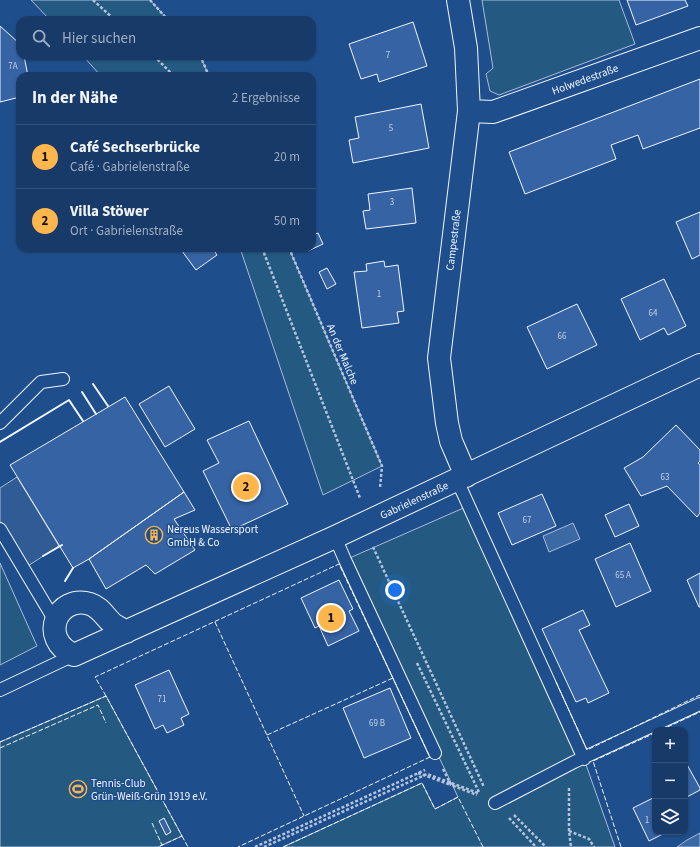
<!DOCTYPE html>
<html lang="de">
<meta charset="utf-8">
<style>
:root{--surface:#173a69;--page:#20416f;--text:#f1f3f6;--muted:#9eadc0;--line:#36547d;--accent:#ffb74d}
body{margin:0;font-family:"Source Sans 3",sans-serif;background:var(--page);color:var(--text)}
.controls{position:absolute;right:12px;bottom:12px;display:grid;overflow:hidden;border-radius:8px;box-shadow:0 1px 3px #0004}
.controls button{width:36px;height:36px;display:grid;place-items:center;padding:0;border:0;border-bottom:1px solid var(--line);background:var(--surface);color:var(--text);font:20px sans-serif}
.you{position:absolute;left:395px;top:590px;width:14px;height:14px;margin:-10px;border:3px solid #fff;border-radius:50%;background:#1a73e8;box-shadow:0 0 0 6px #1a73e833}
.badge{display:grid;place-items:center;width:26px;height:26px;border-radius:50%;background:var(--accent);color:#111;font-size:13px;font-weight:700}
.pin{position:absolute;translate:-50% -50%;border:2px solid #fff;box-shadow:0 1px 4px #0006}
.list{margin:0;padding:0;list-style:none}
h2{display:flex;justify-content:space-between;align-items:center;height:52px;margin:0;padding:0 16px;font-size:17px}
h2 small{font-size:13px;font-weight:400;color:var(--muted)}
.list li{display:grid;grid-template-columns:26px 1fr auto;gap:12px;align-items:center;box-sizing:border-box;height:64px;padding:0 16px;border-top:1px solid var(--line)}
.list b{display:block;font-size:15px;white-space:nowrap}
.list p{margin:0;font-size:13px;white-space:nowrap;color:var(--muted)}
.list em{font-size:13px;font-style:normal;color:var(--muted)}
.icon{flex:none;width:22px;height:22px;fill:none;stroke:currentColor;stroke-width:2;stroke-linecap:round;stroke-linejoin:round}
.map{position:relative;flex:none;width:700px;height:847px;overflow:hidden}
.search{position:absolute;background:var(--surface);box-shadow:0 1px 3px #0004;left:16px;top:16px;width:300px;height:44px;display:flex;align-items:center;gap:10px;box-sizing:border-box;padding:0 14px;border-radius:12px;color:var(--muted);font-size:15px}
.panel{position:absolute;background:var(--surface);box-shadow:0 1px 3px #0004;left:16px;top:72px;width:300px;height:180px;border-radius:12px}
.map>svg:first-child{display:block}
.green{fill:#245a82;stroke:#a8bbd7}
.parking{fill:#305b95;stroke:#a8bbd7}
.water{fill:#3b69a3;stroke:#a8bbd7}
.building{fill:#3563a3;stroke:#f2f6ff}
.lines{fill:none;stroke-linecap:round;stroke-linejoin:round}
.service-casing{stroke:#f2f6ff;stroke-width:14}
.minor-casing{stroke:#f2f6ff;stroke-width:24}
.path{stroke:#b3c4dc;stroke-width:2.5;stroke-dasharray:3 2;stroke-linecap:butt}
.service{stroke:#1f4e8c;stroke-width:12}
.minor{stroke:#1f4e8c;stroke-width:22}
.fence{stroke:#f2f6ff;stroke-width:1;stroke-dasharray:5 2;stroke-linecap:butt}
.wall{stroke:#f2f6ff;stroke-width:2}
.labels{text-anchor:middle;stroke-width:3;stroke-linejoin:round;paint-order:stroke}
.number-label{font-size:9px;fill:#c3d1e8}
.street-label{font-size:11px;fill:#f2f6ff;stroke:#1f4e8c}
.poi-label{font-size:11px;fill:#f2f6ff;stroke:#1f4e8c;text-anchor:start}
</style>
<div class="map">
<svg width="700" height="847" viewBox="0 0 700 847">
<rect width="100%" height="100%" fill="#1f4e8c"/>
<path class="green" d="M31 0H150L168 20H50Z
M482 0H619L635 44 499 95 490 91 486 74 493 68Z
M83 56H199L202 60 209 76H101Z
M239 248H289L382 466 323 495 241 251Z
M468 506 584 759 615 847H283L422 783 435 809 458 797 345 560Z
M0 563 37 646 0 665Z
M106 696 182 836 158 847H0V742Z"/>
<path class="parking" d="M17 477 59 546 23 569 0 529V488Z"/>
<path class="water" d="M573 523 580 539 549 552 543 536Z
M700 833V847H677L687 840Z"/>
<path class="building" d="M627 0H685L688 6 636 25Z
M413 22 427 66 379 82 377 74 361 79 349 44Z
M0 26 20 44V56H24L28 76H20V97L0 102Z
M700 79V128L643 149 638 135 611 145 616 159 525 194 509 152Z
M421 104 429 148 353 163 349 140 359 138 355 117Z
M412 188 416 223 366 229 363 211 370 210 368 194Z
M700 212V255L692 259 676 222Z
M318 233 323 244 308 251 306 248H312V235Z
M186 248H221L215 252 217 255 196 270 182 251Z
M384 261 385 267 398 265 404 311 397 312 399 323 362 328 354 272 367 271 366 264Z
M327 268 336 284 327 289 319 272Z
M664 279 686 326 668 335 664 328 640 340 621 299Z
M577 304 597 345 547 369 527 327Z
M169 386 195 429 165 447 139 404Z
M125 397 184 492 89 559 73 568 10 465Z
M249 421 288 504 232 530 203 471 219 463 207 440Z
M676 425 700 450V461L698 463 700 465V513L697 517 667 486 641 496 624 468 643 457Z
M184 492 195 510 174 519 195 550 155 574 146 565 106 589 89 559Z
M542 494 556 526 512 545 498 513Z
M629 504 639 526 615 537 605 515Z
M630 543 651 591 616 607 595 559Z
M700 573V607H699L687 580Z
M339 580 353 609 349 611 359 631 328 646 319 626 315 628 301 598Z
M583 610 590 625 579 630 609 693 588 703 586 698 576 702 542 629Z
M169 670 189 714 181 718 184 725 167 733 163 725 155 729 135 685Z
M390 688 411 738 364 758 343 708Z
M685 761 700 788V790L685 798Z
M655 797V832H667L649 841 633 808Z
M164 818 171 832 166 835 159 821Z"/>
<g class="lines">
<defs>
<path id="service" d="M0 423 41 382 63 379
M457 480 584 759
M0 529 55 621
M335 537 345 560 435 753
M0 690 74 655
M495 803 574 762 700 704"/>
<path id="minor" d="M458 0 466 48 469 111 439 358 447 423 451 441 466 476
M469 111 493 112 700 38
M126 632C122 629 117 627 113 624 105 617 100 607 90 604 57 594 38 639 74 655L335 537 700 365"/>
</defs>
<use href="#service" class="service-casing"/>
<use href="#minor" class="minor-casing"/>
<path class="path" d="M93 0 115 20
M150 0 168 20
M154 56 174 76
M199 56 202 60 209 76
M262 248 360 498
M289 248 382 466 380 488
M373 547 484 787
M417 663 479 792
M443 769 451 785 477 795
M418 773 451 785
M569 788V831L571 847
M514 815 546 847
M509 818 536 847
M569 831 589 839 594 847
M255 847 425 770
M264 847 427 774 478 793"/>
<use href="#service" class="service"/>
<use href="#minor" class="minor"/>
<path class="fence" d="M215 622 304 816
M556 682 587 750 700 695
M106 696 95 677 339 564 430 757 238 847
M661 730 700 712
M267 735 393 678
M0 742 106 696 182 836 158 847
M0 748 98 705 106 723
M152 823 162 845
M182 836 188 847
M283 847 422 783 435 809 458 797 483 847
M621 847 593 761 655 733"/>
<path class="wall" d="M93 384 108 406
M82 392 96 414
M0 442 69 400 83 421
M43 556 62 545
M65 581 73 568"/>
</g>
<defs>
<symbol id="building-ring" viewBox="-11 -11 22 22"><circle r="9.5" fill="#1f4e8c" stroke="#ffb74d" stroke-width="1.5"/><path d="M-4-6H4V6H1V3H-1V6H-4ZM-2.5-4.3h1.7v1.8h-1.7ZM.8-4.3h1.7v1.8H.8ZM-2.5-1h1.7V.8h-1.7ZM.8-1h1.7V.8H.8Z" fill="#ffb74d"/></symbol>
<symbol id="stadium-ring" viewBox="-11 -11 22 22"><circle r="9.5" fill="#1f4e8c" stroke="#ffb74d" stroke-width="1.5"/><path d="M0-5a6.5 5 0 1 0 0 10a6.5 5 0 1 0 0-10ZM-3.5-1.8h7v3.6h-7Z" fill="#ffb74d"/></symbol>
</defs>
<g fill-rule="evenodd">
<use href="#building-ring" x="144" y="525" width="20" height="20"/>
<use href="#stadium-ring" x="68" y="779" width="20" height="20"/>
</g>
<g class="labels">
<g class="number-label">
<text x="388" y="58">7</text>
<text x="13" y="69">7A</text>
<text x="391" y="131">5</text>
<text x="392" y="205">3</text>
<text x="379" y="297">1</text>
<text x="653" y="316">64</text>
<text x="562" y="339">66</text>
<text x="665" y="480">63</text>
<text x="527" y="523">67</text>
<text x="623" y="578">65 A</text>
<text x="162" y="702">71</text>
<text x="377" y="726">69 B</text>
<text x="647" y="823">1</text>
</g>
<g class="street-label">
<text transform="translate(585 79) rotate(-20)" y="4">Holwedestraße</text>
<text transform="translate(453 240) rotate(-83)" y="4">Campestraße</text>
<text transform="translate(343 354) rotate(67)" y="4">An der Malche</text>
<text transform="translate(414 500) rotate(-25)" y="4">Gabrielenstraße</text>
</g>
<g class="poi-label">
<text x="167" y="533">Nereus Wassersport<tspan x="167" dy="13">GmbH &amp; Co</tspan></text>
<text x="91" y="787">Tennis-Club<tspan x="91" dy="13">Grün-Weiß-Grün 1919 e.V.</tspan></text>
</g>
</g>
</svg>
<div class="controls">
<button>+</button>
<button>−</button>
<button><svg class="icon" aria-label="layers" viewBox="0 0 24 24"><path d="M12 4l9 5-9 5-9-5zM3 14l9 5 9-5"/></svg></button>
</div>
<div class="you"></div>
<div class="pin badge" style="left:331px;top:618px">1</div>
<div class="pin badge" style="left:246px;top:487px">2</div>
<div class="search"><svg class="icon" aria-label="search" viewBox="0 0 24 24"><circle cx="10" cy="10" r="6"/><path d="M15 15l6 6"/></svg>Hier suchen</div>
<section class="panel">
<h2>In der Nähe<small>2 Ergebnisse</small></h2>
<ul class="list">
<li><span class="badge">1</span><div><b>Café Sechserbrücke</b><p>Café · Gabrielenstraße</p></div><em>20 m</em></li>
<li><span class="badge">2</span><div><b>Villa Stöwer</b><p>Ort · Gabrielenstraße</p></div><em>50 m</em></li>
</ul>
</section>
</div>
